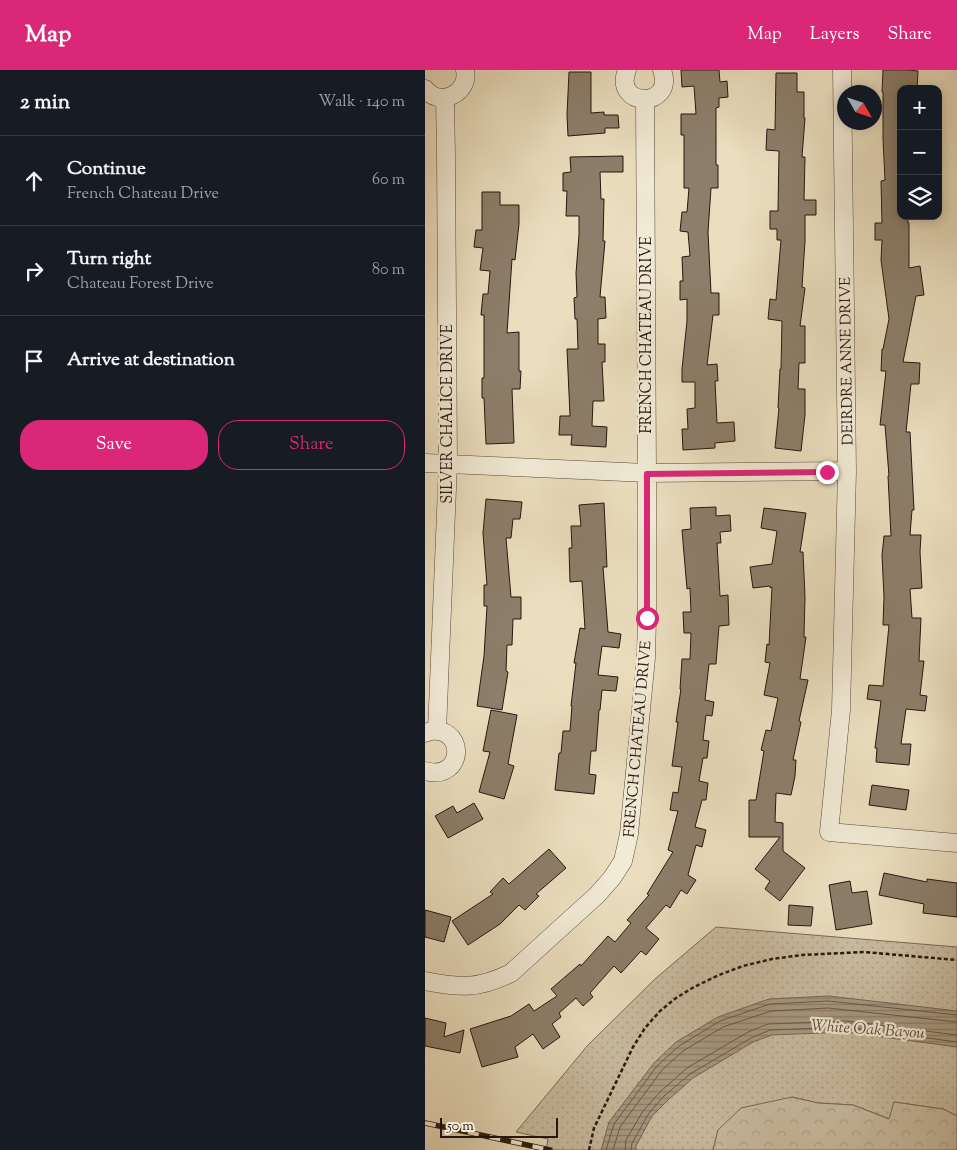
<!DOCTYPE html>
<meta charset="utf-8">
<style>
:root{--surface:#171b24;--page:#20242c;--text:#f1f3f6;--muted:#9ea1a6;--line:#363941;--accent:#db2777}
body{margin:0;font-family:"Sorts Mill Goudy",serif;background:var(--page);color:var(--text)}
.controls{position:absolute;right:15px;top:15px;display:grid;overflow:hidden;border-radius:10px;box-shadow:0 2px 12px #0003}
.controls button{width:45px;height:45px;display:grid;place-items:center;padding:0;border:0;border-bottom:1px solid var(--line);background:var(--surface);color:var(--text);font:25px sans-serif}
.compass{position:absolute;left:412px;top:15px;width:45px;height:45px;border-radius:50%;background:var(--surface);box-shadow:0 2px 12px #0003;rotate:129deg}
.scale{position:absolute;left:15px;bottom:12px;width:118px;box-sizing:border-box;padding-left:5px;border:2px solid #27170f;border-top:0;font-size:14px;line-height:18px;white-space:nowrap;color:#27170f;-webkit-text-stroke:4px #f1ead5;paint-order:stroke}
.stop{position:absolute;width:15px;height:15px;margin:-11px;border:4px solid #db2777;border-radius:50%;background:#fff}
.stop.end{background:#db2777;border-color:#fff;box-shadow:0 1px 5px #0008}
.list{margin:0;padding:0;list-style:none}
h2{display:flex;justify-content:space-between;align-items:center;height:65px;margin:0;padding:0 20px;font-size:21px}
h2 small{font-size:16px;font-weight:400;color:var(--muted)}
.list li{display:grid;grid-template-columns:32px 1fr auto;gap:15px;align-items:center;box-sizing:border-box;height:90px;padding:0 20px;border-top:1px solid var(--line)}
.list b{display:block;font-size:19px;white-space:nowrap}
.list p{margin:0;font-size:16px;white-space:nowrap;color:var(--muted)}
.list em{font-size:16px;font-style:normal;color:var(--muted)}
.actions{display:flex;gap:10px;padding:15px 20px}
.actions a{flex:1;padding:11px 0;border:1px solid var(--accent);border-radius:20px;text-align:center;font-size:18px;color:var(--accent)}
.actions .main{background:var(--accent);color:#fff}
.icon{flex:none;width:28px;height:28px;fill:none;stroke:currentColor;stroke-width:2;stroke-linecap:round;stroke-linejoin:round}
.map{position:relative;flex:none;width:532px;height:1080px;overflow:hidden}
header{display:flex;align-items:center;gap:30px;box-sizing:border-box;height:70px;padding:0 25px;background:var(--accent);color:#fff}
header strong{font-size:24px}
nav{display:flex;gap:28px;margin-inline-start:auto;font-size:18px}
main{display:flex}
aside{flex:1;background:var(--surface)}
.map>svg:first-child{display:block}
.grass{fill:url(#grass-dots);stroke:#786a58}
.forest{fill:url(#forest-crowns);stroke:#786a58}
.water{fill:url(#water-rules);stroke:#746654}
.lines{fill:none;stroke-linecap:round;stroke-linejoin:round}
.shore{stroke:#685848;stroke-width:1}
.building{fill:#8c7e6a;stroke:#27170f}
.minor-casing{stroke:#58493b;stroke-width:19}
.path{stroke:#27170f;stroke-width:2.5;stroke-dasharray:4 2.5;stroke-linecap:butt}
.minor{stroke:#f1ead5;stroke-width:18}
.rail-casing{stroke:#27170f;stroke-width:5.5}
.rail{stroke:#f1ead5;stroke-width:4;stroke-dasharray:11;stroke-linecap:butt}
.route{stroke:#db2777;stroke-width:6}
.labels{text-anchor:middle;stroke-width:4.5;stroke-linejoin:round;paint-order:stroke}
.street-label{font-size:15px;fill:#27170f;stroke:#f1ead5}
.water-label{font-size:16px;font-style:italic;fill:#5b4b3d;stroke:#f1ead5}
</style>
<header>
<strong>Map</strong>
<nav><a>Map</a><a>Layers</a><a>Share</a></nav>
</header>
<main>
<aside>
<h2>2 min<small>Walk · 140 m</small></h2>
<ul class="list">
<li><svg class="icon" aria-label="ahead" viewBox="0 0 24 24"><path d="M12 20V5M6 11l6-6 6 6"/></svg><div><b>Continue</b><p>French Chateau Drive</p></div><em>60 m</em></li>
<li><svg class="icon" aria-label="right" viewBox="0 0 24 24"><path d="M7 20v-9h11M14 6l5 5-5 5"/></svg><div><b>Turn right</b><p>Chateau Forest Drive</p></div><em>80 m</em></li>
<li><svg class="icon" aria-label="arrive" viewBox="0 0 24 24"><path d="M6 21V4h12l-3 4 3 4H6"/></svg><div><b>Arrive at destination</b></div></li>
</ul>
<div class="actions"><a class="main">Save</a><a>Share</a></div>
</aside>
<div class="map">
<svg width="532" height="1080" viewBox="0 0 532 1080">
<defs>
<pattern id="grass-dots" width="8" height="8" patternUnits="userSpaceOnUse" patternTransform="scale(1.25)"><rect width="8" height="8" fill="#c9bca0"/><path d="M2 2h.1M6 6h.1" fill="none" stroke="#ada189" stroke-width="1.8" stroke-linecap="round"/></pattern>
<pattern id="forest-crowns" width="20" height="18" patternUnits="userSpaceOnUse" patternTransform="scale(1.25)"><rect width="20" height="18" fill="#c9bca0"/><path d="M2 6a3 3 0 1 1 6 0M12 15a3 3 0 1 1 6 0" fill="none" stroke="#ada189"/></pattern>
<pattern id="water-rules" width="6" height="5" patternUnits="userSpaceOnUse" patternTransform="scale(1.25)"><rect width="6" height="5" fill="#a89a82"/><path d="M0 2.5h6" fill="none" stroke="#897d69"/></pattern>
</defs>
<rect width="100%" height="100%" fill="#eadebe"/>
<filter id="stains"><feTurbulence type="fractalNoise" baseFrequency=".004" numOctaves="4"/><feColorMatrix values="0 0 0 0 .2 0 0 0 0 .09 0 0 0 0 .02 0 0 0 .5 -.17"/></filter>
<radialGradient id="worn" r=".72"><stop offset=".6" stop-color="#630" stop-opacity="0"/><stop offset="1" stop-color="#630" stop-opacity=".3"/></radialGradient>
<path class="grass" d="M291 857 532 877V1046L518 1039 469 1032 465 1049 428 1035 393 1033 367 1027 293 1060 288 1080H121L123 1069 91 1062 163 975 230 909Z"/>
<path class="forest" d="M367 1027 393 1033 428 1035 464 1049 469 1032 518 1039 532 1046V1080H288L293 1060 316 1038Z"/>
<path class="water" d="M404 926 532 941V977L421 962 347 965 328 972 268 1008 243 1030 227 1046 211 1076V1080H176L184 1052 229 993 251 972 293 947 344 929Z"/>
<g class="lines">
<path class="shore" d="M181 1080 189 1054 232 996 254 976 295 951 345 934 403 931 532 945
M188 1080 195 1057 237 1000 258 981 298 957 346 941 403 938 532 952
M200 1080 201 1070 218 1041 236 1021 262 998 323 962 343 954 422 951 532 965
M206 1080 207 1073 224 1043 239 1026 265 1004 326 968 345 960 421 957 532 972"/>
</g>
<path class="building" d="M256 0H294L295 12 302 11 303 27 294 28V37L291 38V95H293V118H286L283 162 286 223H294V245H288L282 295 292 294 293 311H290L292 353 309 352 310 371 290 373V378L258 380 257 359H263L262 339 270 338V312H257V299L262 251V229L255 230V211H258L257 187 265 186 263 162 255 161 257 142H262L264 118H259V65H256V44H271L269 16 257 17Z
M458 0H483L493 1 492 19H476V146H483V153H484V198L495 196 499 225 491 226 478 292 495 293 494 314H486L481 362H485L489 440H487L485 465H496L495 482 497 518 485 519 487 548H496L494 591H499L495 625 502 626 500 641 481 639 476 674H486L484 695 451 692 452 678H450L456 631 442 629 444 615 458 616 464 555H458L459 527 457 485 459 466H466L463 406H464L460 355H455L461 301H456L457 279H458L464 249 456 190 457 170H450V153H457L456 111 460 110 458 69V22H457Z
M144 2H166V43L179 42V45H193L194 58H180V63L143 66 142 45Z
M351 3H372V22H379V48H380L377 87H380L379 130H391V145H380V171L377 217 380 218 375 256H380V293H374L373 319H380V345L376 381 350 378 354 338H353L355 299H356L357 251 343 249 345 229 351 230 356 170H352V159H345V141H353L354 81 341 80 342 59 350 60Z
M198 86V102H175L176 129H179L178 171H180L175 227H180L181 248 173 249V274H180V292H177L179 331H168L167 356 182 357 181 377 146 375 147 365H134L135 346H145L142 279H153L152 249H150L149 228 152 227 151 203 154 165V146H141L142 121H138V103L146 102 145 87Z
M57 122H75V135H94V154L90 190 87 189 82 263 94 262V301H96L95 319H87L89 373 61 374 59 328H57V308H59V245H56L58 224H63L65 201 55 200 58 178 49 177 51 160H57Z
M61 429 97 432 95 449H88L86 468H81L86 527H96V549H88L87 575H82L81 601 83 602 77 640 52 636 59 586 62 536H59V515H62L58 463Z
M179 433 182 497H178L183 562 196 564 194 578 177 576 173 605 193 607 191 621 177 620 175 640H174L171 681H166L164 704 171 705 169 724 130 720 134 683H136L138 661H145L147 636H146L151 593H149L155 558 160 559 157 511 145 512 144 478H147L146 456H156L154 435Z
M291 437V446L305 445 306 461 295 462 296 473H292L295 526 303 525 304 555 294 556 291 594H284L280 630 289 632 287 646 281 645 278 670 284 671 282 688H278L274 711 283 713 281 730H277L270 757 281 760 277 777 271 775 263 805 271 810 262 824 256 820 245 838 241 835 221 858 234 869 221 885 216 881 196 903 189 896 165 923 168 927 158 936 151 928 134 943 136 947 127 954 135 967 118 979 108 964 90 977 93 987 57 997 45 959 86 946 104 934 109 941 132 926 126 919 155 894 156 896 183 866 190 872 206 853 202 850 224 825 222 824 248 782 243 780 253 741 245 740 248 722 253 723 257 697 247 696 253 652H251L256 619H255L257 589H265L266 563H259L258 542H266L265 518 262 519 257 460 266 459 265 438Z
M339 438 381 443 375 482H378L380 527 379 567H381L375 609 383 610 374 651 376 652 368 690H371L370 706 366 725 351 723 350 752 358 753V781L380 798 355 831 340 819 345 811 330 799 355 767H324V730H331L339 681 336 680 341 660 346 661 353 628 339 625 345 593 340 592 342 574 344 575 347 517 345 518V516L328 518 325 497 347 494 352 461 336 458Z
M66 640 92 645 83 694 89 696 79 729 54 722 65 682 58 681Z
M447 715 484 720 481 740 444 735Z
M49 733 58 749 23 768 10 746 28 736 32 743Z
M124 779 141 798 111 824 114 826 100 840 94 835 75 854 43 875 27 851 68 824 65 822 78 808 84 814Z
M459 803 502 812V809L532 813V847L498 843 499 834 454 825Z
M425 811 427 823 442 821 447 854 411 860 404 815Z
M364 835 388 837 386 856 363 855Z
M0 840 26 847 19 872 0 867Z
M0 948 21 953 19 967 39 960 35 983 0 976Z"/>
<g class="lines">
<defs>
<path id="minor" d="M202 0C187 38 251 39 237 0
M417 0 422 401 416 640 404 762 532 773
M0 19C15 38 45 23 40 0
M0 393 222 403 422 401
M12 661 23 394 21 86 20 28
M0 663C5 661 10 660 15 661 42 668 34 711 0 701
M0 911C36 918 53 919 86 903L172 825 187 808 198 791 204 764 221 588 222 548V403L220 29"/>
</defs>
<use href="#minor" class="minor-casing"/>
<path class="path" d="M164 1080 169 1058 208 977 220 958 235 941 251 928 269 917 294 905 318 896 347 889 377 885 439 882 532 890"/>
<use href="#minor" class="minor"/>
<defs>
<path id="rail" d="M0 1053 125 1080"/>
</defs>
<use href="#rail" class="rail-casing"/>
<use href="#rail" class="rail"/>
</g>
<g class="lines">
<path class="route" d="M222 548V404L402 402"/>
</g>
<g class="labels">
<g class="street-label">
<text transform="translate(221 265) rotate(-90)" y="5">FRENCH CHATEAU DRIVE</text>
<text transform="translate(421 291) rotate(-91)" y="5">DEIRDRE ANNE DRIVE</text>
<text transform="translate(22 344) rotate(-90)" y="5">SILVER CHALICE DRIVE</text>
<text transform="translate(212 669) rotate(-85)" y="5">FRENCH CHATEAU DRIVE</text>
</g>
<g class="water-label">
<text transform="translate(443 958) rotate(4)" y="6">White Oak Bayou</text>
</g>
</g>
<rect width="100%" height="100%" filter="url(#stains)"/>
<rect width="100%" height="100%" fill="url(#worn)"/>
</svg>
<div class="controls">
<button>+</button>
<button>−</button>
<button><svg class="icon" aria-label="layers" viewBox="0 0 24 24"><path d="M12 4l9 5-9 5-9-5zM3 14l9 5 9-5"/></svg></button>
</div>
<svg class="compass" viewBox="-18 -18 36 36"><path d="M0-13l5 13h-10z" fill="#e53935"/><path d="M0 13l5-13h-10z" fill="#9ea1a6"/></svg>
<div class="scale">50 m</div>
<div class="stop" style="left:222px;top:548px"></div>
<div class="stop end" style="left:402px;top:402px"></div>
</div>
</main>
